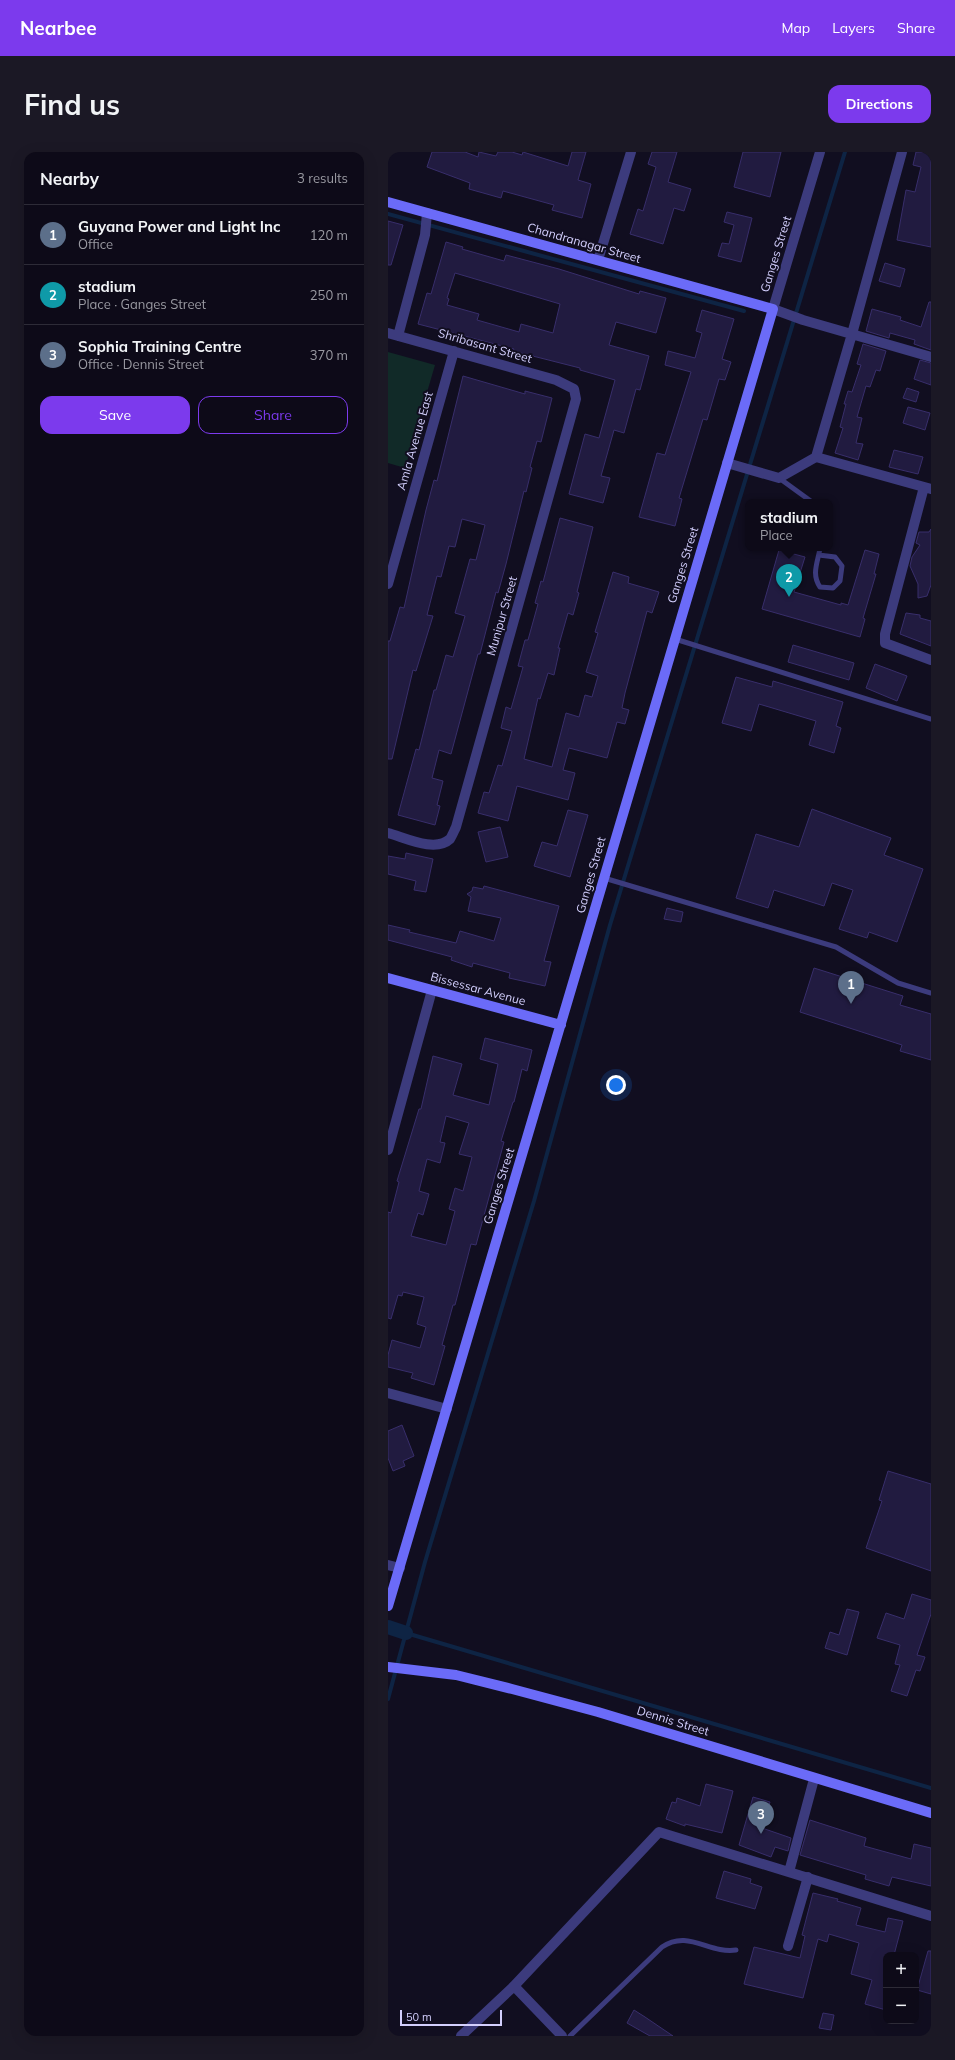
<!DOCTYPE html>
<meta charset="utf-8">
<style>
:root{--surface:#0d0a18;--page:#1b1825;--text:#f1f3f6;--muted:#9a9aa2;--line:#2d2b37;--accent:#7c3aed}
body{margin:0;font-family:Mulish,sans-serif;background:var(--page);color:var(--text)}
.controls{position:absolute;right:12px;bottom:12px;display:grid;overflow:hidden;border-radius:8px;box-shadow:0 4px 16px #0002}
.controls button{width:36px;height:36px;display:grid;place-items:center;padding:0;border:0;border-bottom:1px solid var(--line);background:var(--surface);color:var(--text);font:20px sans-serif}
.scale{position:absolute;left:12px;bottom:10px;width:102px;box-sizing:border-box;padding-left:4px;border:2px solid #d3cffd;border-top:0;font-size:11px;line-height:14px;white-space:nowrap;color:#d3cffd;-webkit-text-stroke:3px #110e20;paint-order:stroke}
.you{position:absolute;left:228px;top:933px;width:14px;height:14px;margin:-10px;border:3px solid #fff;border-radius:50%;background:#1a73e8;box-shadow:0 0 0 6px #1a73e833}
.badge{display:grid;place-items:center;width:26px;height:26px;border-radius:50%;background:var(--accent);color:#fff;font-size:13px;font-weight:700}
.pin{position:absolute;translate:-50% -33px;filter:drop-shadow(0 1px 2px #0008)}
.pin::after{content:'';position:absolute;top:21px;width:14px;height:12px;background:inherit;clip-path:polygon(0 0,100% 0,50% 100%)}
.popup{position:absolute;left:357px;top:347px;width:88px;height:52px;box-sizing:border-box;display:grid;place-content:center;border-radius:8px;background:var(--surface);filter:drop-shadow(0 1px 3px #0005);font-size:13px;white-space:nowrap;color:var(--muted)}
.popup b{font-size:15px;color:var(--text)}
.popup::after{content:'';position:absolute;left:50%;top:100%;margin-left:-8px;border:8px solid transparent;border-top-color:var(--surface)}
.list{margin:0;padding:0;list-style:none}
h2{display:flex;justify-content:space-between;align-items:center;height:52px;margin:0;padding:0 16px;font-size:17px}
h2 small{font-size:13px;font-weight:400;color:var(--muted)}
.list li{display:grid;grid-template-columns:26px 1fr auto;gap:12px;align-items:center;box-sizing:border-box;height:60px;padding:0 16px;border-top:1px solid var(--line)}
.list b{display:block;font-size:15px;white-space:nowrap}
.list p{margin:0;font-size:13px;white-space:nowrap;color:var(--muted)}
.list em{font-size:13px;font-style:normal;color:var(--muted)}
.actions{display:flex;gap:8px;padding:12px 16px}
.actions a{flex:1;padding:9px 0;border:1px solid var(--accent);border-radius:12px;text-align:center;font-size:14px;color:var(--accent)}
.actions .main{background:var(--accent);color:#fff}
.map{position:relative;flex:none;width:543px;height:1884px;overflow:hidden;border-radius:12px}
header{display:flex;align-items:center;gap:24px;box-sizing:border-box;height:56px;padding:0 20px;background:var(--accent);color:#fff}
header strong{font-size:19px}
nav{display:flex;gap:22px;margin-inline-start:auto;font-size:14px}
.intro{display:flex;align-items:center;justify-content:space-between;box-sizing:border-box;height:96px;padding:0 24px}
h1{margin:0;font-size:28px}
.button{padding:10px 18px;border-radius:12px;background:var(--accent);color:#fff;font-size:14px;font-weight:700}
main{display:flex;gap:24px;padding:0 24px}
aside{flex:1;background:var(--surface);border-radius:12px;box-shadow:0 4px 16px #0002}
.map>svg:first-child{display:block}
.green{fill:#112a28}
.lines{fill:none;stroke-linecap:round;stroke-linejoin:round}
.stream{stroke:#0e2444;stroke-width:4}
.canal{stroke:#0e2444;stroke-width:14}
.building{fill:#211b40;stroke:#382e6b;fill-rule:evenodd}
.lane{stroke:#3c3b7d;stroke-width:5}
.street{stroke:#3c3b7d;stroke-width:10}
.secondary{stroke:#6b6bf8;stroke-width:10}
.labels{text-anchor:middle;stroke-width:4;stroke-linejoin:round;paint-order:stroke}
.street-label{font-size:12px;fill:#d3cffd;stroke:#110e20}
</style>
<header>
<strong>Nearbee</strong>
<nav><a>Map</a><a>Layers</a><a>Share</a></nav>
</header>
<div class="intro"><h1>Find us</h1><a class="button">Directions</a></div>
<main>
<aside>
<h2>Nearby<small>3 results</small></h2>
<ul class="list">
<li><span class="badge" style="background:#5c6f8a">1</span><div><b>Guyana Power and Light Inc</b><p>Office</p></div><em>120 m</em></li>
<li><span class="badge" style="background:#0f9aa8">2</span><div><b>stadium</b><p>Place · Ganges Street</p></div><em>250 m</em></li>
<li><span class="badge" style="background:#5c6f8a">3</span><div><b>Sophia Training Centre</b><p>Office · Dennis Street</p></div><em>370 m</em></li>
</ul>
<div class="actions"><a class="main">Save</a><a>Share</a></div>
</aside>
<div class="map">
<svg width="543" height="1884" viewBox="0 0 543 1884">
<rect width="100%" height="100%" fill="#110e20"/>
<path class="green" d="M0 200 47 213 17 316 0 311Z"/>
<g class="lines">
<path class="stream" d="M0 62 356 159
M18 1481 543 1636
M0 1547 37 1410 146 1049 222 773 457 0"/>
<path class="canal" d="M0 1475 18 1481"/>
</g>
<path class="building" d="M44 0H77L90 5 91 0 108 4 110 0H124L134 3 135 0 180 14 184 0H198L190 28 203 32 194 66 164 58 166 53 115 39 113 46 81 37 82 31 39 15Z
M264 0H289L280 30 303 37 296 59 286 56 275 92 242 82 250 57 255 59 268 15 260 12Z
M355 0H393L382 45 346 35Z
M528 0H543V95L509 88 518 38 527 40 533 15 525 13Z
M339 60 364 66 353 110 330 104 334 91 341 92 346 73 336 70Z
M0 69 15 73 3 113H0Z
M58 90 75 95 74 97 116 109 118 103 171 117 251 142 252 139 278 146 268 181 228 170 221 193 261 204 252 238 248 237 236 281 226 278 213 324 222 326 215 351 181 342 197 282 211 286 227 228 192 218V216L125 199 126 197 30 172 39 141 43 142ZM67 121 172 152 165 181 133 172 131 180 89 168 91 162 59 153 61 147 59 146Z
M497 111 517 117 512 135 491 129Z
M541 150H543V198L526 192 527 188 502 181 501 186 478 179 484 157 513 165 512 168 533 175Z
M314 158 346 167 334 207 343 210 337 228 331 227 319 268 315 267 291 346 294 347 287 374 251 365 269 301 277 303 303 220 277 213 280 199 307 206 314 181 308 179Z
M475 192 498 199 492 219 488 218 482 235 478 234 469 265 474 266 468 291 475 292 470 308 447 301 455 276 452 275 458 252H456L460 239 464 240 473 213 469 212Z
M532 208 543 211V233L526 227Z
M75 224 137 242V239L164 246 153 290 149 289 142 315 144 316 138 340 136 339 118 412 110 441 108 440 92 502H90L63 602 51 598 44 626 55 629 49 653 52 654 47 673 10 663 28 597 31 598 46 538H48L58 503 65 505 77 464 67 461 82 407 88 408 97 373 74 367 67 395 61 394 53 425 49 424 39 463 45 464 28 519 25 518 4 607H0V489H2L12 455 16 456 38 358 46 328 49 329Z
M519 236 531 240 528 250 515 246Z
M520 255 542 261 537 278 515 271Z
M506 298 535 305 530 322 501 315Z
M172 366 205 375 189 440 191 441 185 463 180 461 170 496H172L166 523 160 521 152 547 150 546 136 607 164 615 178 561 191 565 197 543 204 545 210 524 198 520 210 481 207 480 225 420 241 425 240 431 271 440 264 461 259 459 237 541 234 556 241 558 237 572 229 570 219 606 181 596 175 618 187 621 180 648 129 634 120 669 90 661 96 640 101 641 110 613 114 614 124 579 113 576 118 555 123 557 135 515 130 514 137 488H140L150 452 147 451 153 429 155 430Z
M543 377V433L539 444 530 446V432L522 414 524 405 532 393 528 391 531 380H541Z
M391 398 417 405 406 440 453 453V451L460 453 477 398 491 402 486 422H488L475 466 477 467 472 485 374 457Z
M518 461 532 463V466L543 469V494L512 482Z
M405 493 466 511 461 528 400 510Z
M487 512 519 524 509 549 478 536Z
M348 525 384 535 385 529 455 550 448 574 453 576 446 601 421 593 428 569 371 552 363 579 334 571Z
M424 657 503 686 496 703 535 717 509 790 481 780 479 786 451 777 465 738 444 731 436 754 386 738 380 756 348 746 368 682 411 695Z
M180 658 200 663 182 725 146 714 154 690 169 694Z
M112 675 120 705 98 710 90 680Z
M18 701 45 707 38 740 26 738 28 729 0 722V704L17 707Z
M96 734 171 754 156 809 163 810 157 834 121 826 122 821 85 811 84 815 63 808 64 805 0 788V773L22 778 21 780 68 791 72 779 106 789 113 766 80 759 83 745 79 742 84 739 85 735 95 737Z
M279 756 295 760 293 770 276 767Z
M426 816 515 844 512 853 543 862V908L512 899 514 893 412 860Z
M97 886 144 898 139 919 134 917 126 950H125L113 989 116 990 88 1093 83 1092 67 1153H65L54 1193 57 1194 46 1233 23 1226 25 1221 0 1215V1203L4 1188 32 1196 38 1175 29 1172 36 1145 15 1140 14 1144 10 1143 3 1167 0 1166V1060L3 1061 11 1030 9 1029 31 957H33L45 904 74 912 65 943 101 953 110 912 92 907ZM58 964 81 971 71 1002 84 1005 75 1039 67 1036 61 1057 67 1059 58 1093 23 1084 30 1061 35 1063 41 1042 31 1039 39 1007 52 1011 57 991 52 990Z
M14 1273 26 1304 15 1309 17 1314 5 1319 0 1306V1279Z
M500 1319 543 1332V1419L478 1396 494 1349 491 1348Z
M524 1442 543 1448V1462L529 1503 537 1505 532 1519 528 1518 519 1544 503 1539 512 1513 507 1512 512 1493 489 1486 498 1461 516 1467Z
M459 1457 471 1460 459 1503 437 1496 442 1480 451 1483Z
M318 1632 345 1639 334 1681 297 1672V1674L278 1667 284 1650 288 1651 289 1646 312 1654Z
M365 1645 382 1650 374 1676 403 1686 400 1699 387 1695 383 1705 351 1693Z
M422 1668 478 1686 476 1694 523 1707 526 1692 543 1696V1734L504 1725 501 1734 477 1727 478 1723 412 1703Z
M336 1719 363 1727 362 1731 374 1735 367 1757 328 1746Z
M425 1741 450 1747 449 1749 473 1756 468 1773 497 1780 500 1766 515 1769 506 1803H498V1858L477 1852 484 1828 463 1822 471 1791 441 1782 439 1790 430 1787 415 1846 356 1832 366 1795 412 1806 417 1784 414 1783Z
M540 1799H543V1842L529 1838Z
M246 1858 257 1865 285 1884H262L239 1871Z
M435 1861 446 1863 443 1878 431 1876Z"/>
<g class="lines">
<path class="lane" d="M391 326 424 350
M431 403 447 405 454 414 452 429 445 436 432 435C423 422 430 410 432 396
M287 487 543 567
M216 726 448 795 510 831 543 841
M182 1884 274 1795C300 1777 321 1802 348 1798"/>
<path class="street" d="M432 0 385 157 415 168 543 205
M210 108 243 0
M0 181 168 228 186 237 188 247 68 675C66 679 64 684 62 687 47 701 16 685 0 681
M10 184 37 83 39 61
M428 305 543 337
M339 311 391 326 428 305 464 182 514 0
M536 335 497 482V491L543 508
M0 432 66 199
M0 998 44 838
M0 1241 59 1257
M0 1413 12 1416
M401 1720 426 1627
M400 1794 420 1725
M126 1834 174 1884
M73 1884 126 1834 271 1680 543 1764"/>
<path class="secondary" d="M0 50 385 157 0 1454
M0 826 173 873
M0 1515 68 1523 124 1537 210 1560 543 1661"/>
</g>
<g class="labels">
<g class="street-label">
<text transform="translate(196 91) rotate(16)" y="4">Chandranagar Street</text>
<text transform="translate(388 102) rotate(-73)" y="4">Ganges Street</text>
<text transform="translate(97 194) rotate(16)" y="4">Shribasant Street</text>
<text transform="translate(27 289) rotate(-74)" y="4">Amla Avenue East</text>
<text transform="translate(295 413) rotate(-73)" y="4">Ganges Street</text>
<text transform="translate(114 464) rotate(-74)" y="4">Munipur Street</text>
<text transform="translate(203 723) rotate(-74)" y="4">Ganges Street</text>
<text transform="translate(90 837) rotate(15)" y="4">Bissessar Avenue</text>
<text transform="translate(111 1034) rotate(-73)" y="4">Ganges Street</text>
<text transform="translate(285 1569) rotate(17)" y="4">Dennis Street</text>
</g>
</g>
</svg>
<div class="controls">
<button>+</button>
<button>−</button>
</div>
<div class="scale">50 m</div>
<div class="you"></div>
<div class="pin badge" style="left:463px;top:852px;background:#5c6f8a">1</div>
<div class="pin badge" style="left:401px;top:445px;background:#0f9aa8">2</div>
<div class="popup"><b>stadium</b>Place</div>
<div class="pin badge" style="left:373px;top:1682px;background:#5c6f8a">3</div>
</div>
</main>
